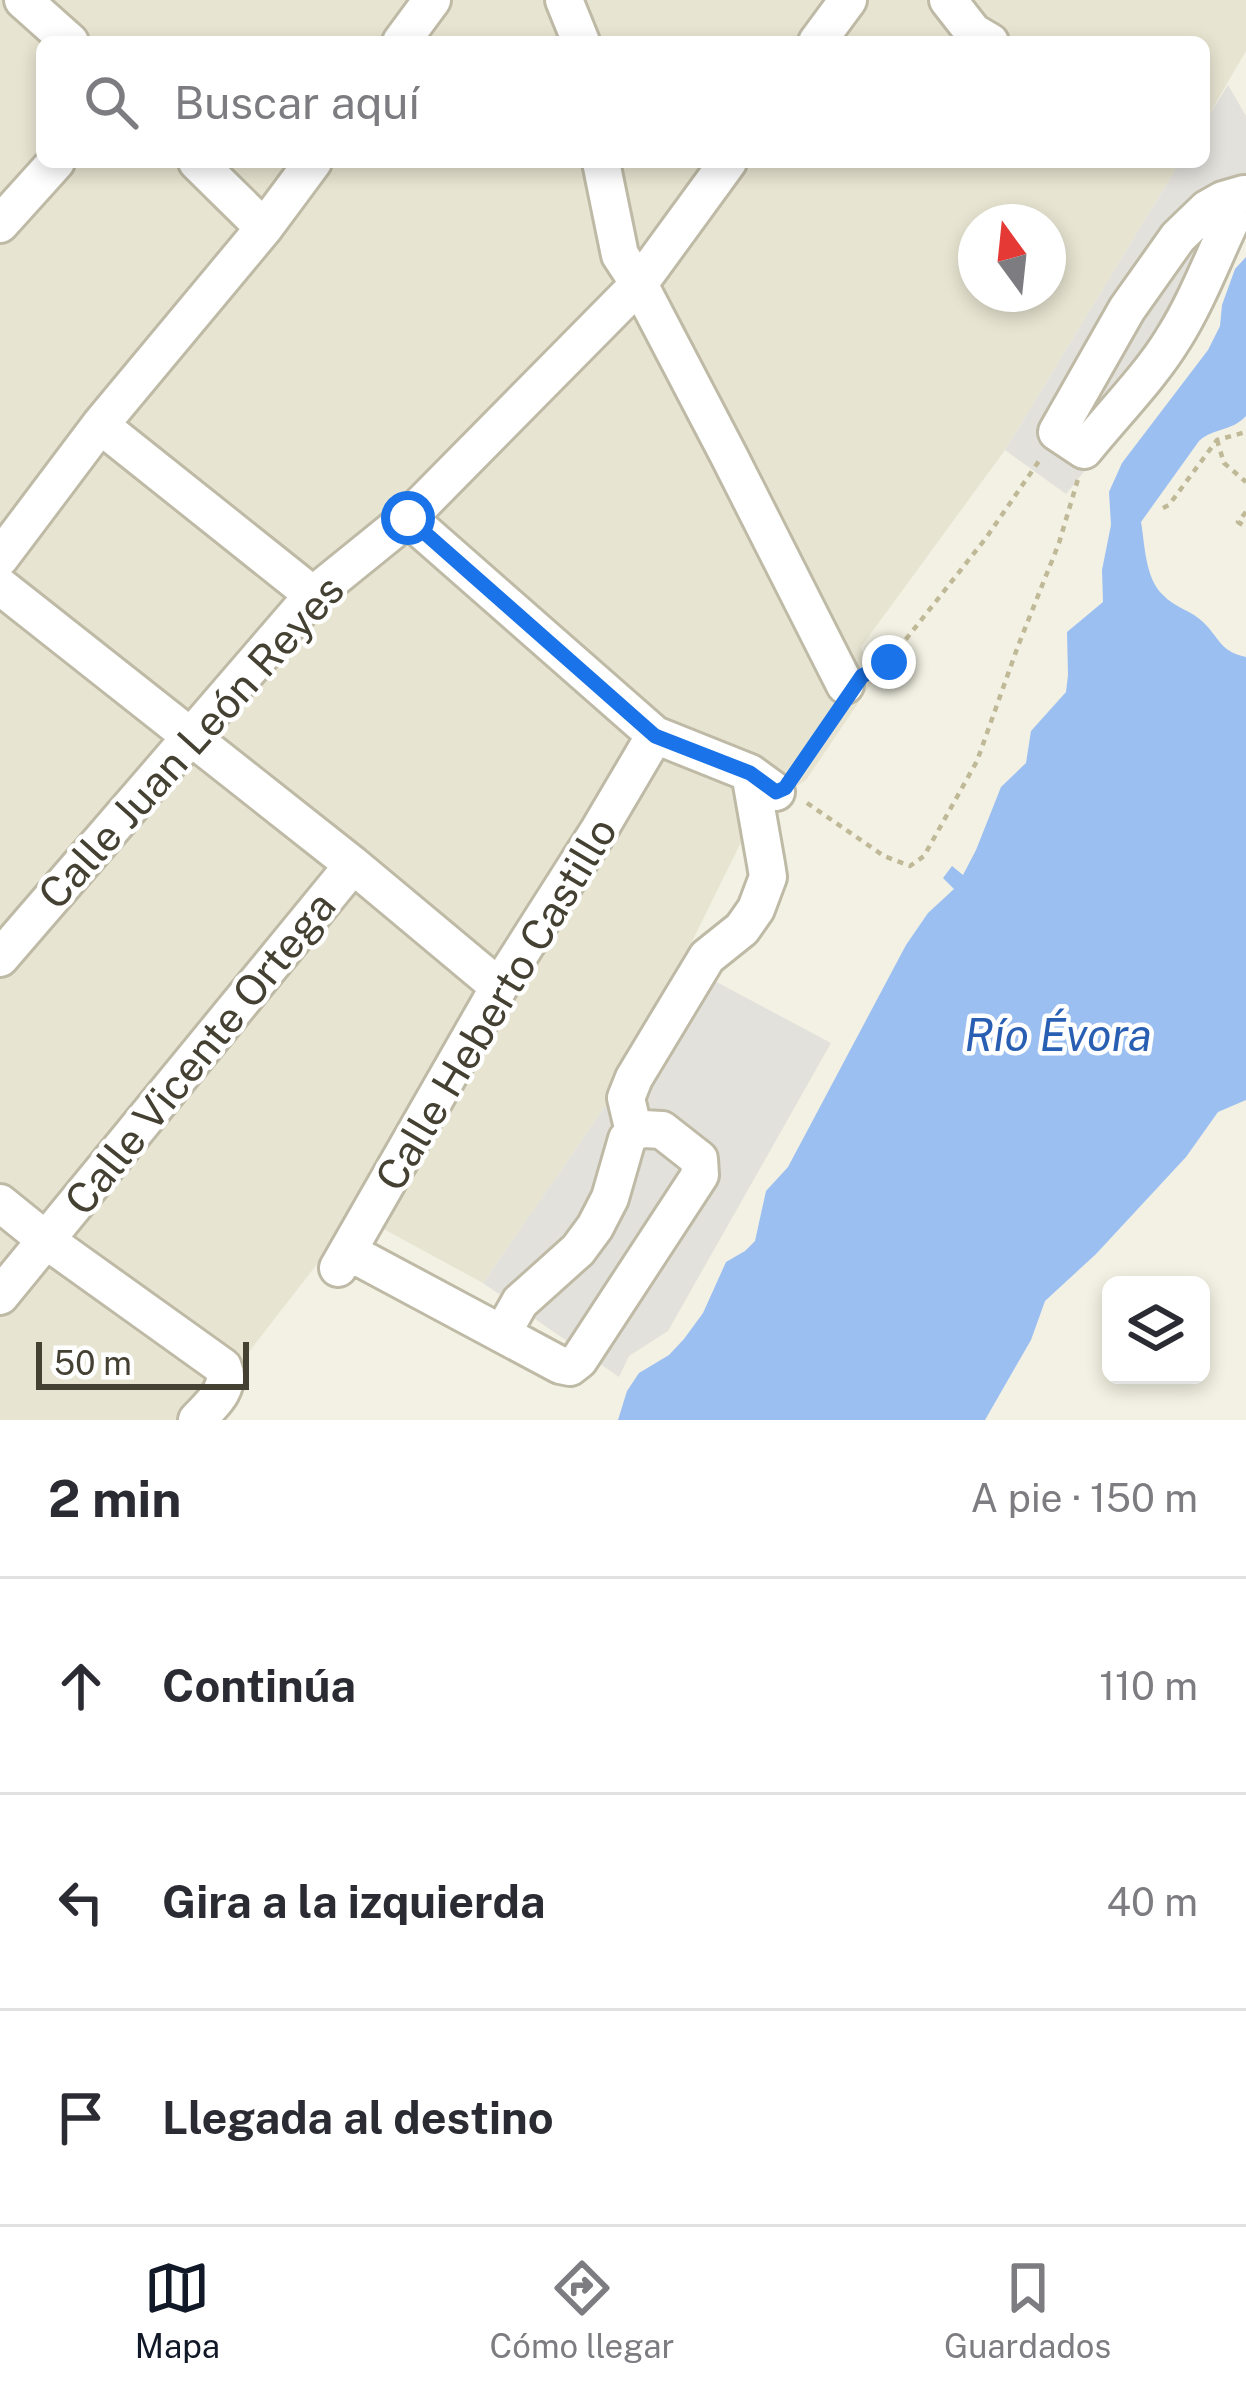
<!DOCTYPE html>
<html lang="es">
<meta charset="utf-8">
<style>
:root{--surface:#fff;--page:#f2f2f3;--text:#2b2b33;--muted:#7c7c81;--line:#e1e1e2;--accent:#111827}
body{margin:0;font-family:"Public Sans",sans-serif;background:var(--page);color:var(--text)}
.controls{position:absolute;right:36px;bottom:36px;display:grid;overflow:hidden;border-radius:18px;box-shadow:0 6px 18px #0003}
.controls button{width:108px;height:108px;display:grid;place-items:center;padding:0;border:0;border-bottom:3px solid var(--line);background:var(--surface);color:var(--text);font:60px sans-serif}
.compass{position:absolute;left:958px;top:204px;width:108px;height:108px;border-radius:50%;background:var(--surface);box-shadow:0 6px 18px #0003;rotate:345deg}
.scale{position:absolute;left:36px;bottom:30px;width:213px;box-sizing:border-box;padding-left:12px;border:6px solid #444133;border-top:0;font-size:33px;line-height:42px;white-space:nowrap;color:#444133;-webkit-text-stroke:9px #fff;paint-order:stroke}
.stop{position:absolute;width:36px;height:36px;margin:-27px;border:9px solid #1a73e8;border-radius:50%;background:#fff}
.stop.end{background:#1a73e8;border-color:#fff;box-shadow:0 3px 12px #0008}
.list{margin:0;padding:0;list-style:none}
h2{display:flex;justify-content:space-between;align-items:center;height:156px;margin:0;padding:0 48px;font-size:51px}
h2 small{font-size:39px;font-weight:400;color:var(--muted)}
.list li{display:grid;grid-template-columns:78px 1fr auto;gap:36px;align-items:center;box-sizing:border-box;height:216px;padding:0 48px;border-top:3px solid var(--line)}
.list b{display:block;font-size:45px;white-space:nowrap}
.list em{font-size:39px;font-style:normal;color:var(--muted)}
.icon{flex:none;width:66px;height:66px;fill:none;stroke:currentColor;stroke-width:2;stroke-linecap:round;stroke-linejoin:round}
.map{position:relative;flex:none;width:1246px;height:1420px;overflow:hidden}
.search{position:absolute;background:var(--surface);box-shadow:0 6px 18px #0003;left:36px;right:36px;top:36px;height:132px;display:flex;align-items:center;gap:30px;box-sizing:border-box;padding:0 42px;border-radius:18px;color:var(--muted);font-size:45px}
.sheet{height:804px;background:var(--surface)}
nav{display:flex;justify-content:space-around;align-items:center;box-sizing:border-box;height:168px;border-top:3px solid var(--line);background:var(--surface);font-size:33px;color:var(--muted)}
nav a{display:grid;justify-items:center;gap:6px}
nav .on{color:var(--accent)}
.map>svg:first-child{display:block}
.residential{fill:#e7e4d1;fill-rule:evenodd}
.parking{fill:#e3e1dc}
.water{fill:#9cbff2}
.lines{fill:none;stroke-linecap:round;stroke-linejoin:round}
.minor-casing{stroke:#bebaa6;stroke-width:42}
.path{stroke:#c0b997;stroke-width:4.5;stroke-dasharray:6 6;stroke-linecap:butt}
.minor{stroke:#fff;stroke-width:36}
.route{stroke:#1a73e8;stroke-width:15}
.labels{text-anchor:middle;stroke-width:9;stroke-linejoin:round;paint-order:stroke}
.street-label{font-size:42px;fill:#444133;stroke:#fff}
.water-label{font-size:45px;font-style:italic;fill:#295fb3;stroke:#fff}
</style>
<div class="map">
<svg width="1246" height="1420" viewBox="0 0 1246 1420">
<rect width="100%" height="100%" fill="#f2f1e3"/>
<path class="residential" d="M0 0H1246V51L1204 123V42H42V162H1180L1005 450 861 647 873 681 806 780 755 814 624 1079 483 1283 356 1214 227 1380 187 1420H0ZM976 222H1048V294H976Z"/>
<path class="parking" d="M1228 85 1246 116V227L1191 340 1066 494 1005 450 1180 162H1204V123Z
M680 967 692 969 831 1043 668 1331 629 1356 619 1377 483 1283 624 1079Z"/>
<path class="water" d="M1246 257V416C1231 432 1215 427 1199 441L1141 522C1145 545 1145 578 1163 595 1174 607 1192 611 1203 622 1220 638 1219 651 1246 657V1100L1218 1112 1186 1157 1096 1254 1045 1301 1031 1340 985 1420H618L627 1391 639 1373 669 1355 684 1339 703 1313 726 1262 745 1251 755 1241 766 1191 788 1167 906 945 928 913 954 889 943 878 952 866 963 875 976 850 1001 787 1026 763 1031 731 1066 692 1068 675 1067 632 1103 602 1102 570 1111 525 1109 492 1122 463 1208 350 1220 326 1222 305 1235 269Z"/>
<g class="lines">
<defs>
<path id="minor" d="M23 0 70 42
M564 0 581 42
M948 0 973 32 990 42
M401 42 432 0
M817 42 848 0
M197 162 264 228
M601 162 620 255 639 284 729 456 845 685
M1244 194C1219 241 1201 295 1173 339 1150 377 1112 415 1084 450L1057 432 1127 309 1178 237 1207 209 1223 200 1244 194H1246
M0 224 56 162
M100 425 313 595
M408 518 655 735 750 773 776 792
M0 558 100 425 264 228 313 162
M0 586 353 865 499 987
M0 958 313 595 408 518 639 284 728 162
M634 1132 626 1098 634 1078 707 957 742 929 756 909 768 877 766 864 750 773
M0 1203 47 1241 223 1367C232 1388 211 1405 197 1420
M349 1252 560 1365 570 1367 579 1360 700 1175 699 1159 662 1130 643 1129 634 1132 627 1139 610 1198 595 1227 578 1250 520 1302 503 1332
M338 1268 499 987 599 830 655 735
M0 1296 353 865"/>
</defs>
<use href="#minor" class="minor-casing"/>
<path class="path" d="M1217 440 1224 463 1246 482
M1163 508 1169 505 1217 440 1246 432
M1246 512 1238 522 1246 527
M871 671 888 662 986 538 1039 461
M799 769 837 715
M807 803 884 856 910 866 924 856 977 761 1018 646 1059 543 1078 479"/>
<use href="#minor" class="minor"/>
</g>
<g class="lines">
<path class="route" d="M408 518 655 736 750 773 776 792 785 788 862 676 889 662"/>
</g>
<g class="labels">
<g class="street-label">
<text transform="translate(191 742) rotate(-48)" y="15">Calle Juan León Reyes</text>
<text transform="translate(496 1004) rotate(-59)" y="15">Calle Heberto Castillo</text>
<text transform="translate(200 1053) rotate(-51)" y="15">Calle Vicente Ortega</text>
</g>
<g class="water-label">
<text x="1058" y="1051">Río Évora</text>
</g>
</g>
</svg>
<div class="controls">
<button><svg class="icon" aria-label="layers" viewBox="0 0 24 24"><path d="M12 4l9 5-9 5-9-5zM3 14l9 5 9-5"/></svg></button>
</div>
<svg class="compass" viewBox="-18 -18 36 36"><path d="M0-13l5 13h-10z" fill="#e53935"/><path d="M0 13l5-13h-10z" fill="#7c7c81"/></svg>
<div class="scale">50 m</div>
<div class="stop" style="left:408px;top:518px"></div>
<div class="stop end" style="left:889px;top:662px"></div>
<div class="search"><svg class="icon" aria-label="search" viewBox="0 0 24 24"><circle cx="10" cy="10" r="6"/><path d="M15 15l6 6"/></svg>Buscar aquí</div>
</div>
<section class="sheet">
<h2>2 min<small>A pie · 150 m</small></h2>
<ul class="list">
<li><svg class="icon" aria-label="ahead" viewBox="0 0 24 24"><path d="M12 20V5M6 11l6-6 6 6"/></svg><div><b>Continúa</b></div><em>110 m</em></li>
<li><svg class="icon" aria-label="left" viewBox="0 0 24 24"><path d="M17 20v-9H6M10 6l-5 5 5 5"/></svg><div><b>Gira a la izquierda</b></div><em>40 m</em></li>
<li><svg class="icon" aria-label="arrive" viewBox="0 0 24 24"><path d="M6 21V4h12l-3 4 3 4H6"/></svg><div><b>Llegada al destino</b></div></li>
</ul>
</section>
<nav>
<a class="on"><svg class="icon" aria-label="map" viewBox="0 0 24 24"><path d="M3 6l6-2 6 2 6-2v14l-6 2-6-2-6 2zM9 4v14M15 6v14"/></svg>Mapa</a>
<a><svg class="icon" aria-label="directions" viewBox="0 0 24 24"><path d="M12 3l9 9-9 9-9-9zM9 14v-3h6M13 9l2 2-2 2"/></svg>Cómo llegar</a>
<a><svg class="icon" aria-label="saved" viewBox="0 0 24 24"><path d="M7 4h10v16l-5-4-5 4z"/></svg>Guardados</a>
</nav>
